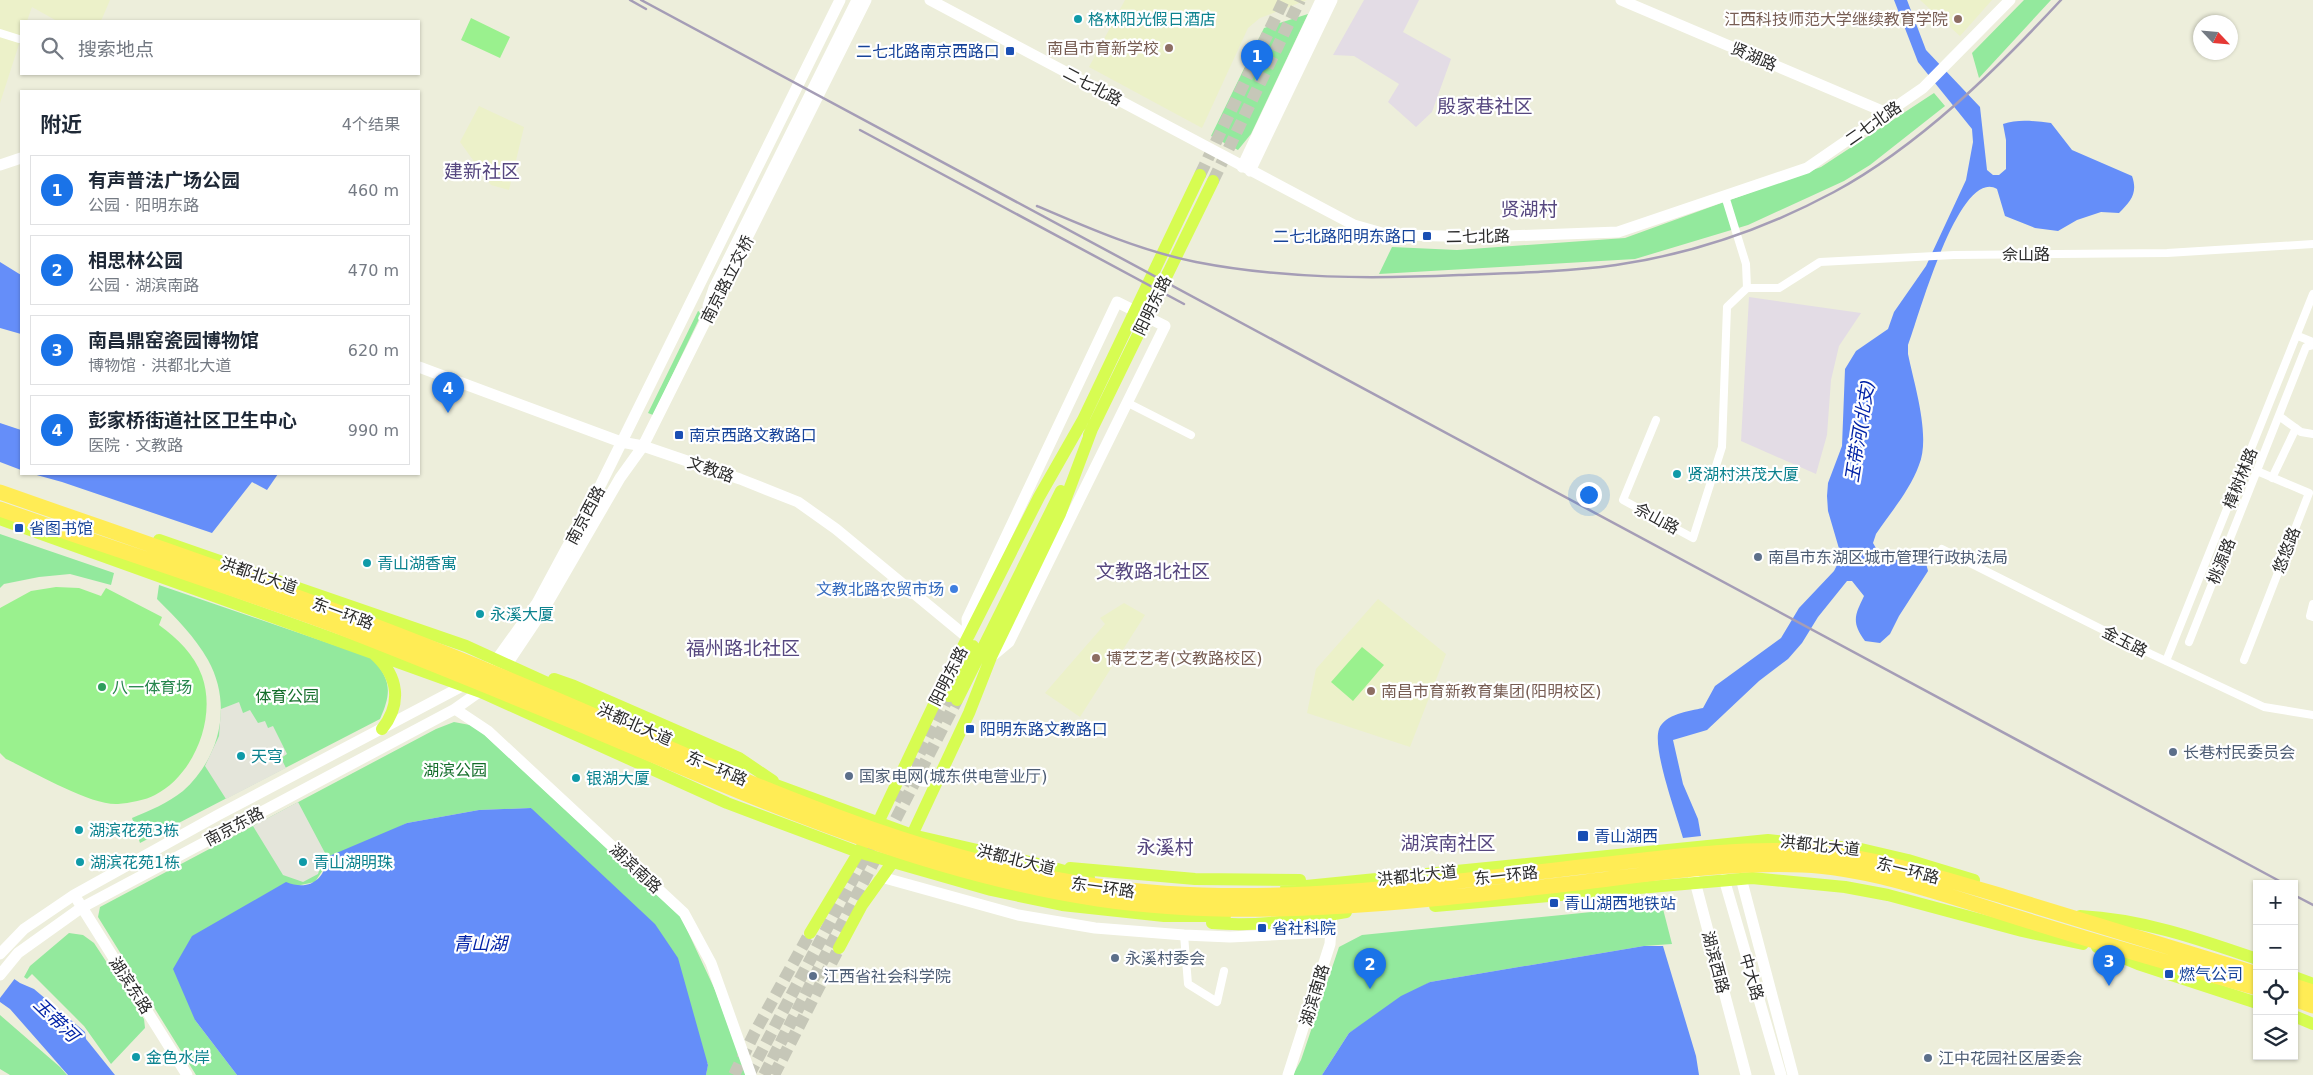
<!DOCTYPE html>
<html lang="zh">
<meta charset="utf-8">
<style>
:root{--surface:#fff;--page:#f6f6f7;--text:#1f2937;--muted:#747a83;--line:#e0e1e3;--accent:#1a73e8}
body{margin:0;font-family:"DejaVu Sans","Noto Sans SC",sans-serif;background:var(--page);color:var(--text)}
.controls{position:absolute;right:15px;bottom:15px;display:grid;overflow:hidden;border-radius:0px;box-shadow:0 1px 4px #0004}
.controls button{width:45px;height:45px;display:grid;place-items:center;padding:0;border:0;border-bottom:1px solid var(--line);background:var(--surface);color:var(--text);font:25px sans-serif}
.compass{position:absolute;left:2193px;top:15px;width:45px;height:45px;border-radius:50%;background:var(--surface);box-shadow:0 1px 4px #0004;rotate:116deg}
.you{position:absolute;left:1588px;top:494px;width:18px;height:18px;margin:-12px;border:4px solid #fff;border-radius:50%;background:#1a73e8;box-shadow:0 0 0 8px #1a73e833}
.badge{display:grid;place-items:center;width:32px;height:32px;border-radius:50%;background:var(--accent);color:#fff;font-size:16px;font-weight:700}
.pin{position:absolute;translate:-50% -41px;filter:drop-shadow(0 1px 2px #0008)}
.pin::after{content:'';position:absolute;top:26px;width:18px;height:15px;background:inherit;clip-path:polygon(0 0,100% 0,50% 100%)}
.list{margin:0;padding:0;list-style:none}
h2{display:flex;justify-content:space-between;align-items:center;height:65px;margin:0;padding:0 20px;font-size:21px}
h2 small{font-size:16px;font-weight:400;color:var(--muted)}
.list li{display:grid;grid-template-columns:32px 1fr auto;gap:15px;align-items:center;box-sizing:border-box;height:70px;margin:0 10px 10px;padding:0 10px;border:1px solid var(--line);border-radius:0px}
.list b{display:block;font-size:19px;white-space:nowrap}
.list p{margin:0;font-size:16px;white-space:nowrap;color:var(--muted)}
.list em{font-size:16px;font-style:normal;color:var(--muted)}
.icon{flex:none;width:28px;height:28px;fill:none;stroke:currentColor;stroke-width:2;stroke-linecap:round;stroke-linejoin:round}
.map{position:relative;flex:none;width:2313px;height:1075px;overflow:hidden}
.search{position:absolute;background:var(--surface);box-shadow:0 1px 4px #0004;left:20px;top:20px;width:400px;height:55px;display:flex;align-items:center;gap:12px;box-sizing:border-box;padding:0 18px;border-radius:0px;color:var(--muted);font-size:19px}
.panel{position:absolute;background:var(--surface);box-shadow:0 1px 4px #0004;left:20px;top:90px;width:400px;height:385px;border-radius:0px}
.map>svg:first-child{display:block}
.industrial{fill:#e3dce5}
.education{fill:#ecf1c9}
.green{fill:#93e99d}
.pitch{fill:#9af18e}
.plaza{fill:#e4e5da}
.water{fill:#658ef9}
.pier{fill:#edeedb}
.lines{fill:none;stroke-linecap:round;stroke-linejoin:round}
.primary-tunnel{stroke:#c6c7b8;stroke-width:12;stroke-dasharray:12 6;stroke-linecap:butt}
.street{stroke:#fff;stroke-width:8}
.secondary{stroke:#fff;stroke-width:11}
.primary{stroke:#d7fc51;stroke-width:12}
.highway{stroke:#ffec55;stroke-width:15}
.rail{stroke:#a59db6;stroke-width:2.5}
.culture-dot{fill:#0f9aa8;stroke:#fff;stroke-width:2}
.education-dot{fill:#8d6e63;stroke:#fff;stroke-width:2}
.transit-dot{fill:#1a4fb4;stroke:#fff;stroke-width:2}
.service-dot{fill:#5c6f8a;stroke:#fff;stroke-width:2}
.shop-dot{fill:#3f7fe0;stroke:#fff;stroke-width:2}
.leisure-dot{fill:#2e9e5b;stroke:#fff;stroke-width:2}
.labels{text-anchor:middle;stroke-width:4.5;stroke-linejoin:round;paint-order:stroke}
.culture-label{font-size:16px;fill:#0d838f;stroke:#fff;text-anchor:start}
.education-label{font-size:16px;fill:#785e54;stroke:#fff;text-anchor:end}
.transit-label{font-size:16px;fill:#164399;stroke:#fff;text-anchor:start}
.street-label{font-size:16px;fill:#2a2a2a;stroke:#fff}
.service-label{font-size:16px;fill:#4e5e75;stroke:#fff;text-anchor:start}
.shop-label{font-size:16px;fill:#366cbe;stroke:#fff;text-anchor:end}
.leisure-label{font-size:16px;fill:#27864d;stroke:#fff;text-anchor:start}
.park-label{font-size:16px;fill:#146e2a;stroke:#fff}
.water-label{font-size:18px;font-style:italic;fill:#0223a7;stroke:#fff}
.quarter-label{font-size:19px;fill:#56477f;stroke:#fff}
</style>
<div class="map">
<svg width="2313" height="1075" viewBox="0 0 2313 1075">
<rect width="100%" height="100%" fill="#edeedb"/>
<path class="industrial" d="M1364 0H1419L1403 32 1451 59 1432 112 1416 127 1388 102 1399 84 1354 56 1333 55Z
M1749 297 1861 313 1839 346 1831 380 1827 435 1816 474 1741 441Z"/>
<path class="education" d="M0 0H110L101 21H57L32 7 27 21H21V38L0 103Z
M1125 0H1307L1260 18 1248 28 1202 128 1089 67Z
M1920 0H1992L1960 36Z
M479 106 524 127 509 190 491 185 460 142Z
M1378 599 1446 654 1410 747 1307 713 1316 669Z
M1124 603 1145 615 1080 717 1045 693 1105 624 1100 618Z"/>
<path class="green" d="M2024 0H2051L1979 78 1972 53Z
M1308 14 1251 134 1238 150 1211 136 1264 28Z
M1934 93 1945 106 1870 165 1844 181 1748 225 1635 259 1379 274 1392 247 1457 250 1625 238 1821 167Z
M698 311 702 313 653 415 648 413Z
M0 534 114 573 111 585 70 574 39 577 4 584 0 588Z
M159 585 372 658C391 680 392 692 380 719L140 843 132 818C149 811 168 803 183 791 220 758 233 705 208 660 195 637 176 618 157 599Z
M454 722 475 726 681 917 716 992 746 1075H706L708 1064 531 808 479 810 407 823 326 865 315 882 296 886 195 1020 237 1075H196L98 917 100 907 436 729Z
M1662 905 1672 944 1644 946 1430 982 1349 1033 1322 1075H1293L1301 1060 1339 947 1362 935Z
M69 933 83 935 94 943 144 1019 145 1028 111 1064 84 1026 32 974 27 979 24 977 30 966Z
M0 1015 60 1067 67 1075H10L0 1069Z"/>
<path class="pitch" d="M471 18 510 37 500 58 461 40Z
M56 587 79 588 101 596 106 588 162 617 159 625C178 639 194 654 202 676 217 718 194 775 155 795 146 800 129 803 118 804 91 806 32 771 6 759L0 753V608L31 591Z
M1362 647 1384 665 1353 701 1331 682Z"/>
<path class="plaza" d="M239 702 243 713 250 710 258 723 265 721 268 728 273 726 287 754 281 758 286 768 226 799 205 766 219 736 221 709Z
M298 802 325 853 318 874 303 882 283 875 253 826Z"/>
<path class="water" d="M1894 0H1907L1926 50 1980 107 1987 170 1993 175H1999L2006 169V140L2003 124C2018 119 2034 121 2051 123L2072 150 2132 176C2138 193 2131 201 2119 213L2101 212 2077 220 2058 231 2035 228 2005 216 1997 189C1959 167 1918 319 1908 345V354C1914 384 1931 436 1919 465 1910 490 1891 512 1876 534L1873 543 1884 562 1905 558 1925 559 1928 571 1899 616 1890 634 1880 643 1865 641C1851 622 1855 615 1864 596L1852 581H1847L1818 617 1802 643 1788 659 1759 681 1707 730 1673 740 1683 784 1698 819 1701 836 1683 838C1677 816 1652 749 1659 729 1665 714 1689 711 1703 708L1715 686 1781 638 1799 608 1834 571 1839 561 1840 552 1828 511 1827 496 1828 483 1842 446 1845 369 1856 351 1888 329 1894 312 1926 266 1966 180 1973 142 1972 129 1918 62Z
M0 262 21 275V334L0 328Z
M0 423 21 430V470L0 462Z
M33 474H278L267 490 252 482 212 533 62 482Z
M531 808 655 924 678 958 708 1065 706 1075H237L195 1020 173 969 192 936 286 882C308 891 325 881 327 857L407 823 479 810Z
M1644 946H1663L1696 1056 1699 1075H1322L1349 1033 1401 996 1430 982Z
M0 969 20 983 34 989 85 1032 86 1039 115 1075H68L10 1009 0 1002Z"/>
<path class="pier" d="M0 967 16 977 0 998Z"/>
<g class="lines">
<path class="primary-tunnel" d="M1200 175 1284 0
M1213 181 1300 0
M895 801 949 696
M734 1075 755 1032 810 933
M749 1075 871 845
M764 1075 957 700
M774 1075 839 948"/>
<path class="street" d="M0 33 19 39
M1725 196 1746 264 1747 288
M2298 336 2313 342
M1128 403 1191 435
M2279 416 2301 432 2313 434
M1656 420 1623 500 1693 538 1722 447 1727 307 1747 288H1779L1820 262 1954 255 2167 253 2313 244
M2272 478 2296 428
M1942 549 2151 654 2264 707 2313 715
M2313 604 2310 616 2313 617
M2189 642 2306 347 2313 345
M2244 660 2309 493 2257 471
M2166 661 2313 294
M907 764C911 781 922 788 937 778
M1184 935 1188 984 1217 1002 1224 971"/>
<path class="secondary" d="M930 0 1354 225 1382 233 1403 235 1481 237 1618 232 1807 168 1923 88 2010 0
M1621 0 1887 113
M0 165 21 158
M1242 167 1321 0
M1250 171 1332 0
M708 306 714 288 857 0
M419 367 621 442 643 446 740 479 798 502 836 529 968 638
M968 638 967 619 1117 302 1165 326 1009 642 991 657
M490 665 497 659 537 603 601 484 840 0
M503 670 544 609 620 478 643 446 866 0
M455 709 488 731 684 913 711 963 751 1075
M1693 874 1746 1075
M881 877 1018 915 1095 928 1184 935 1230 937 1330 932
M1741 878 1793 1075
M1724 879 1781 1075
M78 901 187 1075
M0 954 24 929 74 895 218 815 470 682
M0 975 18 953 81 908 455 709 486 687
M1288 1075 1330 944 1332 912"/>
<path class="primary" d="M1080 426 1200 175
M1089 435 1213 181
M0 519 481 692 727 803 858 852 991 890 1062 905 1164 916H1225
M159 540 466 646 739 770
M374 654C399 676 402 704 382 729
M554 679 574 686 739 758 773 781
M949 696 973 646
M957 700 1061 491
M762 780 912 835 1047 866 1089 878
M876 827 937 698 1039 497 1084 418
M1070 868 1195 879 1300 880
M1286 888 1768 840 1861 849 1908 860 1974 880
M1435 906 1752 878 1845 887 1888 895 2022 931 2083 944
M2080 916C2142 919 2199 939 2257 959
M1212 923C1257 927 1301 920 1346 912
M810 933 863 845
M2097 947 2138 964 2257 1003
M839 948 862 905 912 835 969 713 991 657 1060 514 1092 429
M2294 977 2313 984
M2294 1016 2313 1024"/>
<path class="highway" d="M0 492C167 551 335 607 498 675 693 755 886 856 1097 886 1260 910 1428 884 1590 866 1660 858 1744 846 1814 852 1880 858 1945 879 2009 898 2091 923 2174 948 2257 974
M0 509C111 548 223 584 334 625 407 653 480 683 553 713 731 787 905 870 1098 899 1253 922 1412 902 1568 884 1645 875 1724 862 1802 865 1874 868 1951 897 2019 918 2098 943 2177 965 2257 988
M2294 986 2313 992
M2294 999 2313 1006"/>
<path class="rail" d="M630 0 646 9
M641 0 2285 884
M860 130 1184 304
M1037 206C1088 228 1141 251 1196 262 1283 279 1371 279 1459 275 1512 273 1565 272 1616 265 1692 254 1767 228 1834 192 1919 146 1996 70 2061 0
M2294 895 2313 905"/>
</g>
<g class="culture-dot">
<circle cx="1078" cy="19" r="5"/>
<circle cx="1677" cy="474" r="5"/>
<circle cx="367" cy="563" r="5"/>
<circle cx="480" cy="614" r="5"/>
<circle cx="241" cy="756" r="5"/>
<circle cx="576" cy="778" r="5"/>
<circle cx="79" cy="830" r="5"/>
<circle cx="80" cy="862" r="5"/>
<circle cx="303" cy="862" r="5"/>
<circle cx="136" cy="1057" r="5"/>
</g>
<g class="education-dot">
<circle cx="1958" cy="19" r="5"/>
<circle cx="1169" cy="48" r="5"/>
<circle cx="1096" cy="658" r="5"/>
<circle cx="1371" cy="691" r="5"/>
</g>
<g class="transit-dot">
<rect x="1005" y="46" width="10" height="10" rx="2.5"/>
<rect x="1422" y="231" width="10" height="10" rx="2.5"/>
<rect x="674" y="430" width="10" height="10" rx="2.5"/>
<rect x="14" y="523" width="10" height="10" rx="2.5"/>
<rect x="965" y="724" width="10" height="10" rx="2.5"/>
<rect x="1577" y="830" width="12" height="12" rx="2.5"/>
<rect x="1549" y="898" width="10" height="10" rx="2.5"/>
<rect x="1257" y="923" width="10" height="10" rx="2.5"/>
<rect x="2164" y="969" width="10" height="10" rx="2.5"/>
</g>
<g class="service-dot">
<circle cx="1758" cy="557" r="5"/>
<circle cx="2173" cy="752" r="5"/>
<circle cx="849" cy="776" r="5"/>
<circle cx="1115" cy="958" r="5"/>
<circle cx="813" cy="976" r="5"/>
<circle cx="1928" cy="1058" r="5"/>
</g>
<circle class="shop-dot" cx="954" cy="589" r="5"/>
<circle class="leisure-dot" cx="102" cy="687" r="5"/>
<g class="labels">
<g class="culture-label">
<text x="1088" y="25">格林阳光假日酒店</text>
<text x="1687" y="480">贤湖村洪茂大厦</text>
<text x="377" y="569">青山湖香寓</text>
<text x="490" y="620">永溪大厦</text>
<text x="251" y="762">天穹</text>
<text x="586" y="784">银湖大厦</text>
<text x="89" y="836">湖滨花苑3栋</text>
<text x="90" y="868">湖滨花苑1栋</text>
<text x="313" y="868">青山湖明珠</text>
<text x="146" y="1063">金色水岸</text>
</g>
<g class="education-label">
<text x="1948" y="25">江西科技师范大学继续教育学院</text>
<text x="1159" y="54">南昌市育新学校</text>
<text x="1106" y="664" text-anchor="start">博艺艺考(文教路校区)</text>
<text x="1381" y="697" text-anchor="start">南昌市育新教育集团(阳明校区)</text>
</g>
<g class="transit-label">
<text x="1000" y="57" text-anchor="end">二七北路南京西路口</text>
<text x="1417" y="242" text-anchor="end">二七北路阳明东路口</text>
<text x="689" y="441">南京西路文教路口</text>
<text x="29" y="534">省图书馆</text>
<text x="980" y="735">阳明东路文教路口</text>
<text x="1594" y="842">青山湖西</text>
<text x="1564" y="909">青山湖西地铁站</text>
<text x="1272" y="934">省社科院</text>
<text x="2179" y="980">燃气公司</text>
</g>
<g class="street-label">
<text transform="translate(1754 56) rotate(23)" y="6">贤湖路</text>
<text transform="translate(1093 86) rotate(28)" y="6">二七北路</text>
<text transform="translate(1873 123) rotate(-35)" y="6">二七北路</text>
<text transform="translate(1478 236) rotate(-1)" y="6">二七北路</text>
<text x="2026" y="260">佘山路</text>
<text transform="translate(727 279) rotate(-63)" y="6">南京路立交桥</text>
<text transform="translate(1152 305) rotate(-64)" y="6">阳明东路</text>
<text transform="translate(711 469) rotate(19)" y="6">文教路</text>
<text transform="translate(2240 478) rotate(-68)" y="6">樟树林路</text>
<text transform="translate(585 515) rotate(-62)" y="6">南京西路</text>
<text transform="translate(1657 518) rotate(28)" y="6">佘山路</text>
<text transform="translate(2286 550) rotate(-69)" y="6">悠悠路</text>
<text transform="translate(2221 561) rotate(-68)" y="6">桃源路</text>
<text transform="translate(259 575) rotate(19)" y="6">洪都北大道</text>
<text transform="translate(343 613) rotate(20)" y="6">东一环路</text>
<text transform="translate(2125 641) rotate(27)" y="6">金玉路</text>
<text transform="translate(948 676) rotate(-63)" y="6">阳明东路</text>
<text transform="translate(635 724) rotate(24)" y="6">洪都北大道</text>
<text transform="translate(717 768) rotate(23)" y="6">东一环路</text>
<text transform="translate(234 826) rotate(-28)" y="6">南京东路</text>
<text transform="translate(1820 845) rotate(6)" y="6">洪都北大道</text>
<text transform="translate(1016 859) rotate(14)" y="6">洪都北大道</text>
<text transform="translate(636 868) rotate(43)" y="6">湖滨南路</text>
<text transform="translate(1908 870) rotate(14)" y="6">东一环路</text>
<text transform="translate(1417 875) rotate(-6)" y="6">洪都北大道</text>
<text transform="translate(1506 875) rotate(-6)" y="6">东一环路</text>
<text transform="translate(1103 887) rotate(8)" y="6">东一环路</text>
<text transform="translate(1716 962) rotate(75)" y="6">湖滨西路</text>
<text transform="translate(1752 977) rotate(74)" y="6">中大路</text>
<text transform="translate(131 985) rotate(57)" y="6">湖滨东路</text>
<text transform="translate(1314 995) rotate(-73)" y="6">湖滨南路</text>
</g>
<g class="service-label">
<text x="1768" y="563">南昌市东湖区城市管理行政执法局</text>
<text x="2183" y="758">长巷村民委员会</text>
<text x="859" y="782">国家电网(城东供电营业厅)</text>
<text x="1125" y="964">永溪村委会</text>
<text x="823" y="982">江西省社会科学院</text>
<text x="1938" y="1064">江中花园社区居委会</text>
</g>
<g class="shop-label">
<text x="944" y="595">文教北路农贸市场</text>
</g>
<g class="leisure-label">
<text x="112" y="693">八一体育场</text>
</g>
<g class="park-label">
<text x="287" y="702">体育公园</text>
<text x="455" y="776">湖滨公园</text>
</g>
<g class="water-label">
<text transform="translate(1860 431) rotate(-81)" y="6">玉带河(北支)</text>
<text x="480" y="950">青山湖</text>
<text transform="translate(56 1020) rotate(44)" y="6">玉带河</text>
</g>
<g class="quarter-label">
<text x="1485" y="113">殷家巷社区</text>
<text x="482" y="178">建新社区</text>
<text x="1529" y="216">贤湖村</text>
<text x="1153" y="578">文教路北社区</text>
<text x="743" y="655">福州路北社区</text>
<text x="1448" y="850">湖滨南社区</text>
<text x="1165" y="854">永溪村</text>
</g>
</g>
</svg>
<div class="controls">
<button>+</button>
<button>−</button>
<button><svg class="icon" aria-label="locate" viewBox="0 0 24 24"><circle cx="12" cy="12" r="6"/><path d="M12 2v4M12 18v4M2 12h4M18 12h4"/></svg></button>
<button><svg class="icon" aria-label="layers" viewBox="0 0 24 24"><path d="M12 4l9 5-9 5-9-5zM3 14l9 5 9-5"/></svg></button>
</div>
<svg class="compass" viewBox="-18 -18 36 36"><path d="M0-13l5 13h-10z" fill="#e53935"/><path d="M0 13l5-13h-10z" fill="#747a83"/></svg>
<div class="you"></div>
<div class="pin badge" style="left:1257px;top:81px">1</div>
<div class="pin badge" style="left:1370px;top:989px">2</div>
<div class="pin badge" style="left:2109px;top:986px">3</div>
<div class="pin badge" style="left:448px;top:413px">4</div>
<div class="search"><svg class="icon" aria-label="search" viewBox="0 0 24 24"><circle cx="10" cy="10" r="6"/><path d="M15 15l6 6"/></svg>搜索地点</div>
<section class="panel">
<h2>附近<small>4个结果</small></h2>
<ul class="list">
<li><span class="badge">1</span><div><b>有声普法广场公园</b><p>公园 · 阳明东路</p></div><em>460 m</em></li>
<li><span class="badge">2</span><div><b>相思林公园</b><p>公园 · 湖滨南路</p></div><em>470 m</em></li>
<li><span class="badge">3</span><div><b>南昌鼎窑瓷园博物馆</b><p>博物馆 · 洪都北大道</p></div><em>620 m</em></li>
<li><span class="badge">4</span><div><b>彭家桥街道社区卫生中心</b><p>医院 · 文教路</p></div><em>990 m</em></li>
</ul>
</section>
</div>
